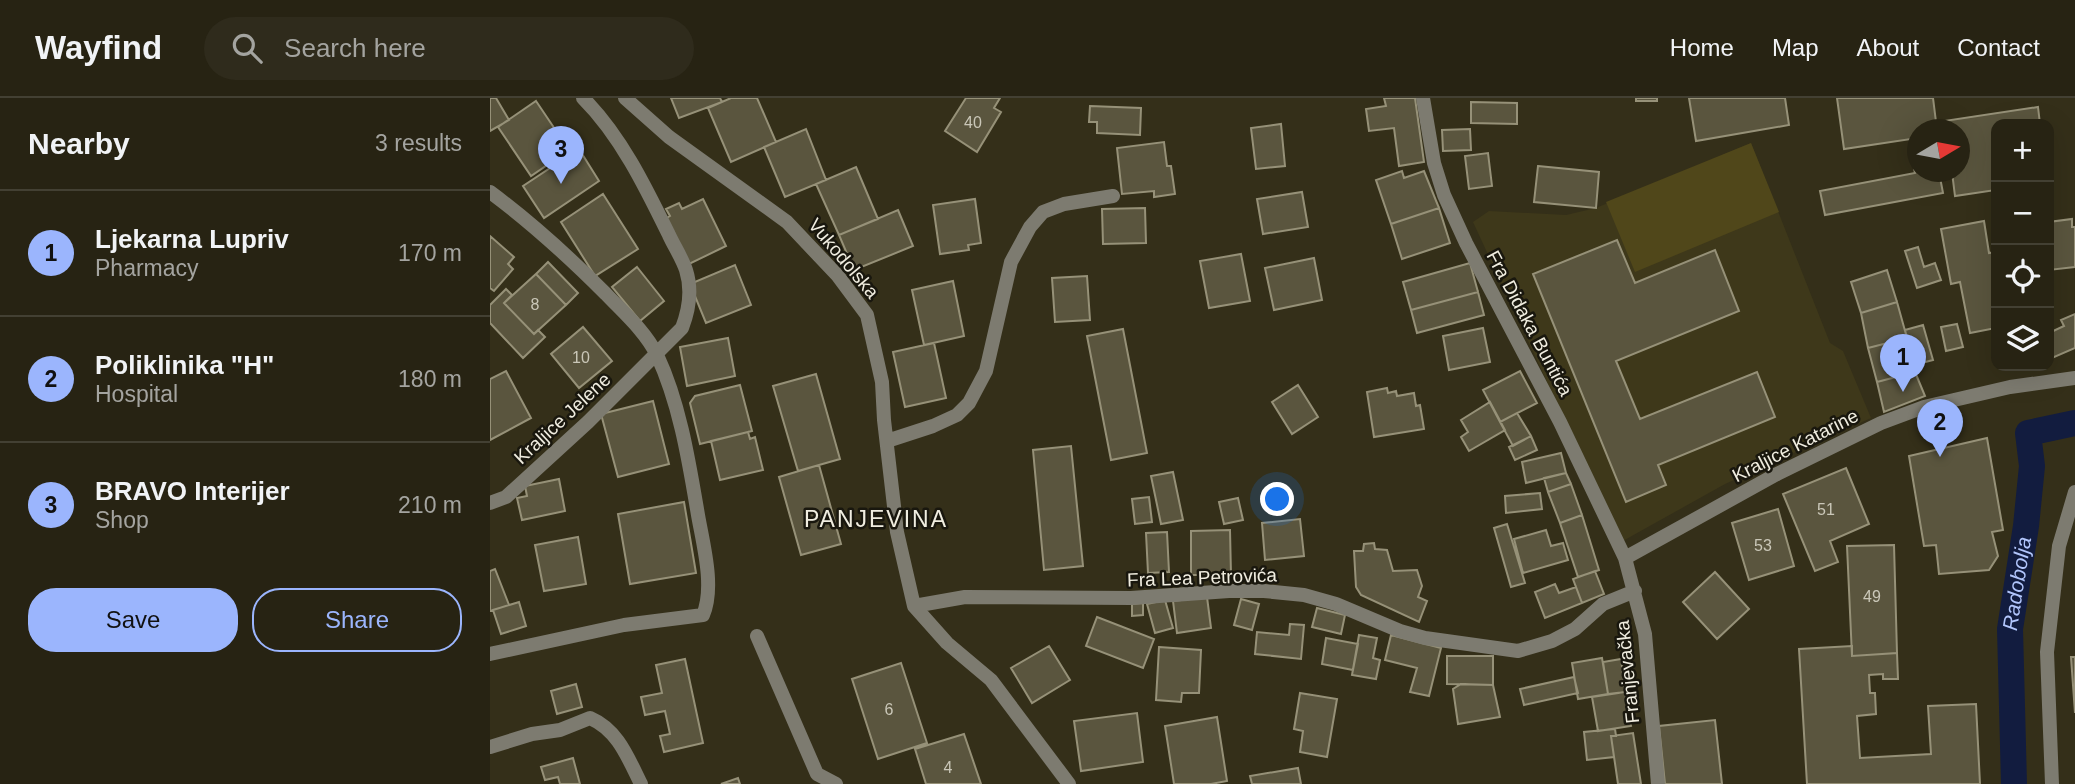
<!DOCTYPE html>
<meta charset="utf-8">
<style>
:root{--surface:#272313;--page:#2f2b1c;--text:#f1f3f6;--muted:#a4a4a0;--line:#434033;--accent:#9bb5fd}
body{margin:0;font-family:Arial,sans-serif;background:var(--page);color:var(--text)}
.controls{position:absolute;right:21px;top:21px;display:grid;overflow:hidden;border-radius:14px;box-shadow:0 7px 28px #0002}
.controls button{width:63px;height:63px;display:grid;place-items:center;padding:0;border:0;border-bottom:2px solid var(--line);background:var(--surface);color:var(--text);font:35px sans-serif}
.compass{position:absolute;left:1417px;top:21px;width:63px;height:63px;border-radius:50%;background:var(--surface);box-shadow:0 7px 28px #0002;rotate:80deg}
.you{position:absolute;left:788px;top:402px;width:24px;height:24px;margin:-18px;border:5px solid #fff;border-radius:50%;background:#1a73e8;box-shadow:0 0 0 10px #1a73e833}
.badge{display:grid;place-items:center;width:46px;height:46px;border-radius:50%;background:var(--accent);color:#111;font-size:23px;font-weight:700}
.pin{position:absolute;translate:-50% -58px;filter:drop-shadow(0 2px 4px #0008)}
.pin::after{content:'';position:absolute;top:37px;width:24px;height:21px;background:inherit;clip-path:polygon(0 0,100% 0,50% 100%)}
.list{margin:0;padding:0;list-style:none}
h2{display:flex;justify-content:space-between;align-items:center;height:91px;margin:0;padding:0 28px;font-size:30px}
h2 small{font-size:23px;font-weight:400;color:var(--muted)}
.list li{display:grid;grid-template-columns:46px 1fr auto;gap:21px;align-items:center;box-sizing:border-box;height:126px;padding:0 28px;border-top:2px solid var(--line)}
.list b{display:block;font-size:26px;white-space:nowrap}
.list p{margin:0;font-size:23px;white-space:nowrap;color:var(--muted)}
.list em{font-size:23px;font-style:normal;color:var(--muted)}
.actions{display:flex;gap:14px;padding:21px 28px}
.actions a{flex:1;padding:16px 0;border:2px solid var(--accent);border-radius:28px;text-align:center;font-size:24px;color:var(--accent)}
.actions .main{background:var(--accent);color:#111}
.icon{flex:none;width:38px;height:38px;fill:none;stroke:currentColor;stroke-width:2;stroke-linecap:round;stroke-linejoin:round}
.map{position:relative;flex:none;width:1585px;height:686px;overflow:hidden}
header{display:flex;align-items:center;gap:42px;box-sizing:border-box;height:98px;padding:0 35px;background:var(--surface);border-bottom:2px solid var(--line)}
header strong{font-size:33px}
nav{display:flex;gap:38px;margin-inline-start:auto;font-size:24px}
.search{width:490px;height:63px;background:var(--page);display:flex;align-items:center;gap:18px;box-sizing:border-box;padding:0 24px;border-radius:38px;color:var(--muted);font-size:26px}
main{display:flex}
aside{flex:1;background:var(--surface)}
.map>svg:first-child{display:block}
.built{fill:#3e381a}
.green{fill:#50471a}
.lines{fill:none;stroke-linecap:round;stroke-linejoin:round}
.canal{stroke:#121c3f;stroke-width:26}
.building{fill:#5a553e;stroke:#969178;stroke-width:2}
.street{stroke:#7d7b70;stroke-width:14}
.labels{text-anchor:middle;stroke-width:5;stroke-linejoin:round;paint-order:stroke}
.number-label{font-size:16px;fill:#cac7b8}
.street-label{font-size:19px;fill:#f0ede0;stroke:#19170e}
.water-label{font-size:21px;font-style:italic;fill:#b2c6fc;stroke:#19170e}
.quarter-label{font-size:23px;letter-spacing:2px;fill:#f0ede0;stroke:#19170e}
</style>
<header>
<strong>Wayfind</strong>
<div class="search"><svg class="icon" aria-label="search" viewBox="0 0 24 24"><circle cx="10" cy="10" r="6"/><path d="M15 15l6 6"/></svg>Search here</div>
<nav><a>Home</a><a>Map</a><a>About</a><a>Contact</a></nav>
</header>
<main>
<aside>
<h2>Nearby<small>3 results</small></h2>
<ul class="list">
<li><span class="badge">1</span><div><b>Ljekarna Lupriv</b><p>Pharmacy</p></div><em>170 m</em></li>
<li><span class="badge">2</span><div><b>Poliklinika &quot;H&quot;</b><p>Hospital</p></div><em>180 m</em></li>
<li><span class="badge">3</span><div><b>BRAVO Interijer</b><p>Shop</p></div><em>210 m</em></li>
</ul>
<div class="actions"><a class="main">Save</a><a>Share</a></div>
</aside>
<div class="map">
<svg width="1585" height="686" viewBox="0 0 1585 686">
<rect width="100%" height="100%" fill="#342f19"/>
<path class="built" d="M1261 45 1340 245 1353 253 1381 320 1235 386 1131 444 983 124 999 113 1076 117 1106 110Z"/>
<path class="green" d="M1261 45 1289 114 1145 174 1116 104Z"/>
<g class="lines">
<path class="canal" id="s1" d="M1524 686 1520 531 1536 428 1542 368 1538 335 1585 325"/>
</g>
<path class="building" d="M0 0H6L19 22 0 33Z
M181 0H230L232 4 189 20Z
M241 0H267L286 44 241 64 218 10Z
M476 0H510L504 10 511 14 487 54 455 33Z
M894 0H925L934 64 909 68 904 30 879 33 876 11 896 8Z
M1146 0H1167V3H1146Z
M1199 0H1295L1299 27 1206 43Z
M1347 0H1443L1447 32H1428V40L1354 51Z
M46 3 79 52 41 78 8 29Z
M981 4 1027 5V26L981 25Z
M600 8 651 10 650 37 607 35V24H599Z
M1548 9 1550 26H1506V92L1465 98 1462 74H1470V32H1455L1454 23Z
M791 26 795 68 766 71 761 30Z
M316 31 336 82 295 99 274 49Z
M980 31 981 52 953 53 952 32Z
M674 44 677 68H681L685 96 664 99V93L632 96 627 50Z
M89 51 109 83 54 120 33 88Z
M1428 54V74H1449L1453 95 1335 117 1330 93 1425 75 1421 56Z
M998 55 1002 88 979 91 975 58Z
M1048 68 1109 74 1106 110 1044 104Z
M366 69 388 121 349 137 326 86Z
M912 73 914 80 934 73 949 110 901 126 886 82Z
M812 94 818 129 773 136 767 101Z
M113 96 148 151 105 178 71 124Z
M213 101 236 148 197 167 175 121 180 118 176 111 189 105 192 111Z
M485 101 491 145 478 147 479 152 450 156 443 107Z
M655 110 656 145 613 146 612 111Z
M949 110 960 145 912 161 901 126Z
M408 112 423 148 364 172 349 137Z
M1582 121V129H1585V169L1559 172V124Z
M1494 123 1499 155 1506 154V230L1480 235 1470 184 1461 186 1451 131Z
M0 138 24 159 18 166 23 171 4 193 0 190Z
M1127 142 1145 185 1225 152 1249 213 1126 263 1150 321 1267 274 1285 319 1168 367 1176 387 1136 404 1043 176Z
M1428 149 1434 169 1445 165 1451 182 1427 190 1415 153Z
M751 156 760 203 719 210 710 163Z
M824 160 832 202 784 212 775 170Z
M58 164 88 195 76 207 46 176Z
M980 165 988 194 921 212 913 184Z
M245 167 261 207 216 225 200 186Z
M147 169 174 203 150 223 122 189Z
M1397 172 1407 204 1371 215 1361 184Z
M46 176 76 207 44 236 14 205Z
M597 178 600 222 565 224 562 180Z
M463 183 474 238 434 247 422 192Z
M16 191 22 197 14 205 44 236 48 232 55 239 33 260 0 225V207Z
M988 194 994 217 927 235 921 212Z
M1407 204 1417 240 1378 250 1371 215Z
M1585 216V250L1562 260 1559 252V235L1574 228 1571 222Z
M1467 226 1473 249 1456 253 1451 229Z
M1433 227 1443 262 1424 267 1415 232Z
M93 229 122 263 89 290 61 256Z
M993 230 1000 264 959 272 953 238Z
M633 231 657 355 621 362 597 238Z
M238 240 245 278 197 288 190 249Z
M1417 240 1425 274 1387 284 1378 250Z
M444 245 456 300 415 309 403 254Z
M16 273 41 320 0 342V281Z
M1030 273 1047 305 1010 324 993 292Z
M1425 274 1435 298 1394 314 1387 284Z
M326 276 350 361 308 373 283 288Z
M250 287 262 333 210 346 200 305 205 298Z
M808 287 828 319 802 336 782 304Z
M897 290 898 295 906 293 907 298 924 295 926 308 930 307 934 331 884 339 877 294Z
M163 303 179 366 128 379 111 316Z
M1000 304 1015 332 979 353 971 339 978 334 971 322Z
M1027 315 1041 338 1023 348 1010 324Z
M258 334 260 341 265 339 273 372 230 382 221 343Z
M1041 338 1047 352 1025 362 1019 349Z
M1497 340 1513 432 1502 434 1508 458 1499 472 1449 476 1446 447 1434 448 1419 358Z
M581 348 593 468 554 472 543 352Z
M1071 355 1076 375 1036 385 1032 364Z
M329 367 351 446 311 457 289 379Z
M1356 370 1379 426 1340 443 1348 464 1325 473 1293 396Z
M683 374 693 422 671 426 661 378Z
M1076 375 1081 386 1058 394 1054 380Z
M69 381 75 413 32 422 27 400 37 398 35 388Z
M1081 386 1092 417 1070 425 1058 394Z
M1050 395 1052 411 1016 415 1015 398Z
M659 399 662 424 645 426 642 401Z
M748 400 753 422 734 426 729 404Z
M194 404 206 475 140 486 128 416Z
M1288 411 1304 468 1259 482 1242 425Z
M1092 417 1109 472 1088 479 1070 425Z
M810 421 814 458 775 462 772 425Z
M1017 426 1035 485 1021 489 1004 430Z
M740 432 741 477H701V433Z
M1056 432 1061 448 1073 445 1078 462 1033 475 1024 441Z
M677 434 679 474 658 475 656 435Z
M88 439 96 486 54 493 45 447Z
M884 445 885 451 897 452 903 473 927 472 932 488 928 499 937 503 929 524 871 497 866 489 864 453H873L874 446Z
M1404 447 1407 555 1362 558 1357 448Z
M5 471 19 507 0 513V473Z
M1105 473 1114 496 1092 505 1083 481Z
M1225 474 1259 511 1227 541 1193 504Z
M1065 486 1069 495 1086 489 1092 505 1055 520 1045 494Z
M717 499 721 530 687 535 683 503Z
M751 501 769 506 762 532 744 527Z
M675 502 683 530 665 535 657 506Z
M29 504 36 528 11 536 3 512Z
M653 505V517L642 518V506Z
M827 510 855 517 851 536 822 529Z
M607 519 664 541 653 570 596 548Z
M800 526 814 527 811 561 765 556 767 534 799 537Z
M869 537 887 540 883 560 890 562 886 581 862 577Z
M901 537 951 550 939 598 920 594 927 570 895 562Z
M836 540 868 546 863 572 832 566Z
M559 548 580 582 542 605 521 570Z
M1362 548V558L1407 555 1408 581H1393V576L1379 577 1380 595H1385L1386 616 1367 618 1370 660 1441 656 1438 608 1486 606 1490 686H1317L1309 551Z
M669 549 711 552 709 595H692L691 604 666 602Z
M957 558H1003V587L957 586Z
M1581 559H1585V615Z
M1112 560 1118 596 1088 601 1082 565Z
M195 561 213 645 174 654 170 638 180 636 175 613 155 617 151 599 172 595 166 567Z
M1131 561 1135 594 1118 596 1113 564Z
M411 565 437 645 388 661 362 581Z
M1084 579 1088 595 1034 607 1030 591Z
M86 586 92 609 67 616 61 593Z
M971 586 1003 587 1010 619 968 626 963 591Z
M1135 594 1141 628 1108 633 1102 599Z
M810 595 847 601 837 659 810 654 813 633 804 631Z
M647 615 653 664 591 673 584 623Z
M727 619 737 683 721 686H684L675 628Z
M1225 622 1232 686H1175L1169 628Z
M1125 631 1126 638H1121L1124 659 1097 662 1094 634Z
M1143 635 1151 686H1128L1121 638Z
M474 636 491 686H436L425 651Z
M83 660 90 686H70L68 679 55 682 51 669Z
M808 670 811 686H762L760 678Z
M248 680 250 686H231Z"/>
<g class="lines">
<path class="street" d="M135 0 179 39 297 124 348 178 377 217 392 284 394 322 407 434 424 508 457 545 501 582 579 686
M933 0 944 65 954 97 976 145 1070 324 1135 460 1155 536 1168 686
M0 94C42 125 79 159 116 196 134 215 155 233 167 257 190 306 199 364 208 417 213 446 225 489 213 517L134 527 0 556
M397 343 443 328 467 317 479 305 496 273 521 164 540 129 553 114 574 106 623 98
M0 405 16 399 98 324 192 230C199 212 202 191 196 172 192 160 184 148 179 137 156 90 131 38 93 0
M1135 460 1287 376 1391 325 1434 309 1520 289 1585 280
M424 508 475 499 641 500 739 493H774L814 497 846 506 910 533 935 540 1028 553 1062 543 1085 531 1113 506 1145 493
M267 538 327 676
M0 649 42 636 70 632 100 620C128 632 138 660 151 686
M327 676 346 686
M1562 686 1557 554 1569 448 1585 394"/>
</g>
<g class="labels">
<g class="number-label">
<text x="483" y="30">40</text>
<text x="45" y="212">8</text>
<text x="91" y="265">10</text>
<text x="1336" y="417">51</text>
<text x="1273" y="453">53</text>
<text x="1382" y="504">49</text>
<text x="399" y="617">6</text>
<text x="458" y="675">4</text>
</g>
<g class="street-label">
<text transform="translate(354 160) rotate(50)" y="7">Vukodolska</text>
<text transform="translate(1040 225) rotate(62)" y="7">Fra Didaka Buntića</text>
<text transform="translate(72 320) rotate(-43)" y="7">Kraljice Jelene</text>
<text transform="translate(1305 347) rotate(-27)" y="7">Kraljice Katarine</text>
<text transform="translate(712 479) rotate(-2)" y="7">Fra Lea Petrovića</text>
<text transform="translate(1137 574) rotate(-96)" y="7">Franjevačka</text>
</g>
<g class="water-label">
<text dy="7" stroke="none"><textPath href="#s1" startOffset="201">Radobolja</textPath></text>
</g>
<g class="quarter-label">
<text x="386" y="429">PANJEVINA</text>
</g>
</g>
</svg>
<div class="controls">
<button>+</button>
<button>−</button>
<button><svg class="icon" aria-label="locate" viewBox="0 0 24 24"><circle cx="12" cy="12" r="6"/><path d="M12 2v4M12 18v4M2 12h4M18 12h4"/></svg></button>
<button><svg class="icon" aria-label="layers" viewBox="0 0 24 24"><path d="M12 4l9 5-9 5-9-5zM3 14l9 5 9-5"/></svg></button>
</div>
<svg class="compass" viewBox="-18 -18 36 36"><path d="M0-13l5 13h-10z" fill="#e53935"/><path d="M0 13l5-13h-10z" fill="#a4a4a0"/></svg>
<div class="you"></div>
<div class="pin badge" style="left:1413px;top:294px">1</div>
<div class="pin badge" style="left:1450px;top:359px">2</div>
<div class="pin badge" style="left:71px;top:86px">3</div>
</div>
</main>
